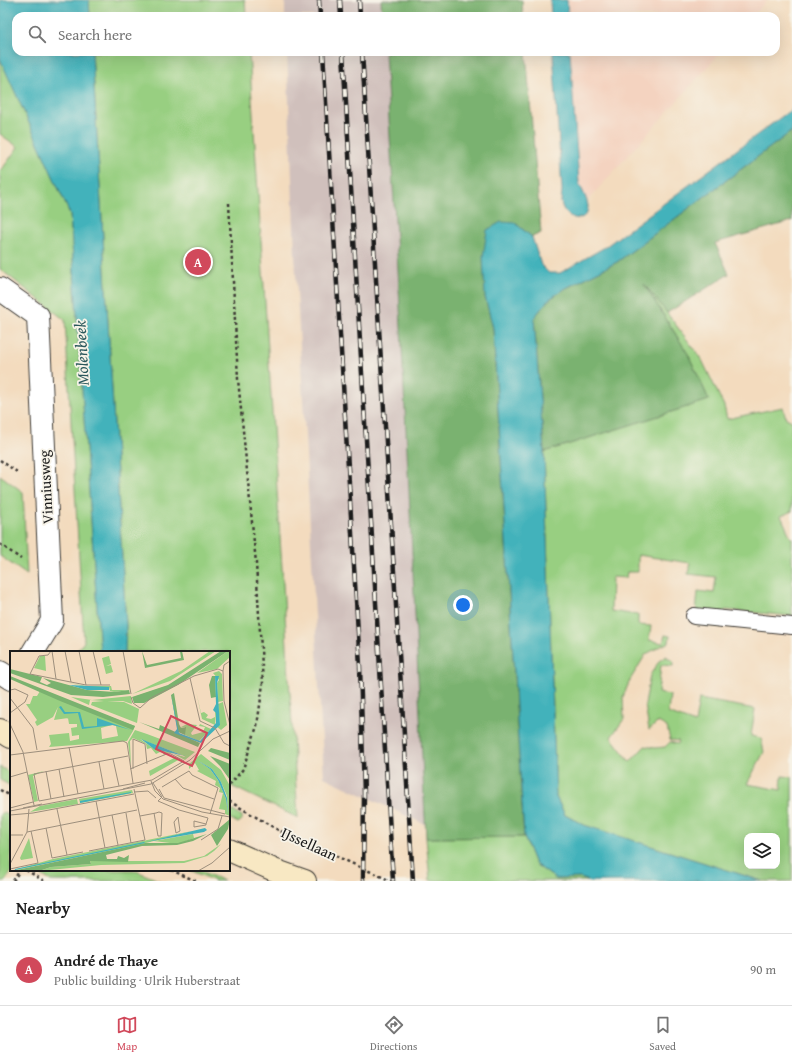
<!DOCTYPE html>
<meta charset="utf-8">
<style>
:root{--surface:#fff;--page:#f2f2f2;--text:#222;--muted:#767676;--line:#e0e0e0;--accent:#d1495b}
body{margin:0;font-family:"Gentium Book Plus",serif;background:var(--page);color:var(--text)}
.controls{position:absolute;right:12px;bottom:12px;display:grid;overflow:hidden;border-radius:8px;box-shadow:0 4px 16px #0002}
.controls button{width:36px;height:36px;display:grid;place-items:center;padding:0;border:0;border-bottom:1px solid var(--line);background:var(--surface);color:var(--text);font:20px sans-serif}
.you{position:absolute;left:463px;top:605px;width:14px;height:14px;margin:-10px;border:3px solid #fff;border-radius:50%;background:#1a73e8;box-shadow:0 0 0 6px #1a73e833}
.badge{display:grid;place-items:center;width:26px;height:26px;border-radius:50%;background:var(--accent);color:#fff;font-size:13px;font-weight:700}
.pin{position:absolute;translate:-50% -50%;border:2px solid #fff;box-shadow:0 1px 4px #0006}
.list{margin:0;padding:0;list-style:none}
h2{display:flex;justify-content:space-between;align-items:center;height:52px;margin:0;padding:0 16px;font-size:17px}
h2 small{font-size:13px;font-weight:400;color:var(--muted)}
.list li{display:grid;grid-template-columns:26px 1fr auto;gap:12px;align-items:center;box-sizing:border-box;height:72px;padding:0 16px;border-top:1px solid var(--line)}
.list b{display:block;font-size:15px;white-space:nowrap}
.list p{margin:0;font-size:13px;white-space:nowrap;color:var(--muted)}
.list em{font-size:13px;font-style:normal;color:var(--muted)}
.icon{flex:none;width:22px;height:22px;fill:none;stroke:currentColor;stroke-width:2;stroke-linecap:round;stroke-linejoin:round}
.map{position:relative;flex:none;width:792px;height:881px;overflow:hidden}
.search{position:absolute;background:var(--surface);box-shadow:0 4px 16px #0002;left:12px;right:12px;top:12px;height:44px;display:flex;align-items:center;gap:10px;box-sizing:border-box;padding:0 14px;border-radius:12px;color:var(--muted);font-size:15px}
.sheet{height:124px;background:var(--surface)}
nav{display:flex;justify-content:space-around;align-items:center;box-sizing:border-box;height:56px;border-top:1px solid var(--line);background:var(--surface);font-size:11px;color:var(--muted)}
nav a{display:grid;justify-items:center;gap:2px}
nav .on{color:var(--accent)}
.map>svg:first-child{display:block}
.built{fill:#f4d3c0}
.industrial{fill:#d0c0bc}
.green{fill:#98cf81;stroke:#5a764e;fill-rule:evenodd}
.forest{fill:#7ab26f;stroke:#4b6746}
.water{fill:#42b2bb;stroke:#2f676c}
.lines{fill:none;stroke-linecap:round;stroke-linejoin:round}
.service-casing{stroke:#3c3934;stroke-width:18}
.minor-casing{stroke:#3c3934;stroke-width:24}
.secondary-casing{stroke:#3c3934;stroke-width:24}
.path{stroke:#3c3934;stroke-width:2.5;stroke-dasharray:3 3;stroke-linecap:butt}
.service{stroke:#fff;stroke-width:16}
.minor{stroke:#fff;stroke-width:22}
.secondary{stroke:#f8e8c3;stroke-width:22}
.rail-casing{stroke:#1c1c1c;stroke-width:4.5}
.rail{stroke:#f7f3e8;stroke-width:3;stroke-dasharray:9;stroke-linecap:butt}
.labels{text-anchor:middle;stroke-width:3.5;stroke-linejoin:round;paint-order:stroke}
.street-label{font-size:15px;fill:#1c1c1c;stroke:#f7f3e8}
.water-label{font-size:16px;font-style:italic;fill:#2b585c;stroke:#f7f3e8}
.inset-road{fill:none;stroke:#9d8f7d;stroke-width:1}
.view{fill:#d1495b;fill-opacity:0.15;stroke:#d1495b;stroke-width:2}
.inset-edge{fill:none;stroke:#1c1c1c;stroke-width:2}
</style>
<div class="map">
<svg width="792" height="881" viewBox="0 0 792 881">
<rect width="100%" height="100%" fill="#f7f3e8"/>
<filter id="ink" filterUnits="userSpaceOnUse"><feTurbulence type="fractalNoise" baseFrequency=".025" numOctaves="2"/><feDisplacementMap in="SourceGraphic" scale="8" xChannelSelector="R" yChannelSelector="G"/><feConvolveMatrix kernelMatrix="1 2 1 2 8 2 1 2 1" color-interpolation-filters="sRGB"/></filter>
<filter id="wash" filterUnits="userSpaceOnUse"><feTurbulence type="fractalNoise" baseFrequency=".012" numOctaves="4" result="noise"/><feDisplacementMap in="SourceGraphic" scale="16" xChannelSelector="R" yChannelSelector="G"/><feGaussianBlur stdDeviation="0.9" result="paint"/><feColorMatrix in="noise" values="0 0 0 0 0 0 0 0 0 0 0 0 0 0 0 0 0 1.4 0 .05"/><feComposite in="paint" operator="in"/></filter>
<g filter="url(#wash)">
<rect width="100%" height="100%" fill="#f3dbbe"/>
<path class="built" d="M567 0H767L753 16H568Z
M570 52H721L587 201 579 183Z"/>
<path class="industrial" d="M285 0H381L382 16H285Z
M287 52H385L399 287 426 825 324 777 295 256Z"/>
<path class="green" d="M89 0H245L246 16H90Z
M92 52H249L298 818 229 785V652H125L126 625Z
M0 58 70 214 100 652H75L84 642 65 320 0 269V172L18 147 0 134Z
M641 279 701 358 724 406 727 419 783 407 786 418 792 421V511L781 516 791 538H792V616L726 610 718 616 696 613 698 591 714 593 716 577 688 574 690 563 638 555V572H627L626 578 612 577 611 611 638 615V625L651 626 649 640 663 643 665 635 670 636 669 642 646 654 630 680 623 697 624 719 611 737 630 762 645 746 655 748 665 747 670 742 678 744 679 741 670 740 667 727 658 722 649 730 645 705 650 675 660 660 667 656V658L673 661V666L661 665 658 693 670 695 668 713 695 723 699 699 755 709 751 736 761 738 764 752 747 784 781 790 782 776 792 777V881H762L584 825 565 815 556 797 544 452 709 400 688 354ZM747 836H777V866H747Z
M0 475 23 492 27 575 0 556Z
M0 767 11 773V786L0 780Z
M229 809 242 816V820L238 823 229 818Z
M4 812 11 815V870H13L5 881H0V814Z
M524 837 535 864 556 879 580 878 590 881H433L430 880 426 838Z
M33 870H134L160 881H51Z
M190 870H199L224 881H215Z"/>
<path class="forest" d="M381 0H522L523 16H382Z
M385 52H526L541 233 532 237 515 223 485 297 493 328 524 837 426 838 399 287Z
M792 131V221L715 243 729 274 667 313 644 284 688 354 709 400 544 452 534 318 548 300 566 288 617 262Z"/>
<path class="water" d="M0 0H89L90 16H16V52H92L126 625 125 652H100L70 214 1 61 0 58Z
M550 0H567L568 16H551Z
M553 52H570L579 183C582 190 587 198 588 206 588 225 564 221 561 202 561 198 562 194 562 190Z
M792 109V131L617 262 566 288 548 300 534 318 544 452 556 797 565 815 584 825 762 881H590L580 878 556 879 535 864 524 837 493 328 485 297 483 257 487 230 501 222 515 223 532 237 541 265 549 273H560L605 247Z"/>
</g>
<g filter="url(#ink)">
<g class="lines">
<defs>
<path id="service" d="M694 616 792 626"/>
<path id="minor" d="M0 289 38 316 52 621 33 652
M0 672 11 679"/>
<path id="secondary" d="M0 730 11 737
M229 850 274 870 305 881"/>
</defs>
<use href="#service" class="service-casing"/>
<use href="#minor" class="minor-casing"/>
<use href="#secondary" class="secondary-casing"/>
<path class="path" d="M229 203 238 379 256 563 263 684 257 726 243 769 229 786
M0 460 17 472
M0 544 21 559
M0 790 11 796
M229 801 278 830 391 881
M26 870 44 881
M171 870 196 881
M13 881 20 870"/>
<use href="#service" class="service"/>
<use href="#minor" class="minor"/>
<use href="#secondary" class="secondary"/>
<defs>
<path id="rail" d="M319 0 320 16
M340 0 341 16
M359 0 360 16
M323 52 360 666 364 793 363 881
M343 52 360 341 393 881
M362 52 413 881"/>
</defs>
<use href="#rail" class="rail-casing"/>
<use href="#rail" class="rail"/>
</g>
</g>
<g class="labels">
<g class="street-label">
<text transform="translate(46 487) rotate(-93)" y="5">Vinniusweg</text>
<text transform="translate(309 844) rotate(25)" y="5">IJssellaan</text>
</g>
<g class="water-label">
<text transform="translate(81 353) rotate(-93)" y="6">Molenbeek</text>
</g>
</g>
<g transform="translate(10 651)">
<rect width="220" height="220" fill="#f3dbbe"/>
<path d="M200 0H206L160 30 122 43 171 20ZM218 0H220V6L207 18 187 22ZM30 5H35L36 20 24 17ZM99 5 101 13 96 15 101 14 103 21 96 23 92 7ZM209 20 212 23 213 50 208 51 207 32 209 29 203 22ZM55 31 75 35H101L102 39H119L104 41 100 40 99 36H77ZM30 40 125 75 123 80 117 90 39 96 41 93 39 84 59 82 60 90 69 88V84L62 85 61 77 67 76V73H59L58 67 65 66 44 69 48 56 43 66 27 75 25 71 27 69 16 53H20L23 45H27ZM102 74 106 75 108 85 92 88 91 77ZM186 40 191 62 194 61 198 64 196 67 201 68 205 66V60L206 62 205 74 192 68ZM121 45 122 53 113 50H97L114 51 129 58 127 72 81 54 82 51 94 50 80 49 79 54 61 46 82 49ZM213 51 217 74 211 79 206 75 210 74 208 53ZM177 73 187 74 181 82 182 84 193 81 195 76 189 75 190 73 201 78 189 90 175 84V76L169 77ZM125 79 137 83 185 101 175 109 160 101 154 104 152 100 146 103 141 97 137 98 136 93 123 87 120 90 121 117 118 91ZM130 88 174 105 175 106 143 97ZM191 103 211 119 220 135V165L215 163V159L209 158 213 142 209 141 210 137 205 134 206 130 187 120 189 119 185 112 179 118V113ZM187 109 202 118 211 131 217 145 218 163 216 148 208 129 200 118ZM166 106 170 108 140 125 139 120ZM34 120 23 125 28 150 24 151 18 124ZM122 139 123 142 70 152 69 148ZM67 148 68 153 20 161 30 155ZM182 180 136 192 0 220 43 208ZM183 183 184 187 168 193 144 190ZM19 187 23 207 11 209 10 207ZM211 193 204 200 197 205 174 212 91 214 29 220 41 216 81 213 80 210H174L194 205Z" fill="#98cf81" fill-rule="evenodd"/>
<path d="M132 0 137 14 171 7 170 0H172L174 9 135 17ZM211 0H218L168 34 134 52H124L122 46 158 34ZM0 18 32 26 30 31 37 34 41 32 33 27 77 39 104 41 119 39 120 43 93 46 61 44 0 22ZM0 25 125 75 123 79 50 50 0 28ZM202 25H205L206 46 201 47 199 34ZM164 42 169 73 171 77 176 76 175 84 168 81 161 44ZM129 71 149 78 150 74 190 92 188 96ZM201 97 220 102V109L198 100ZM200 105 220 113V129L210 115ZM220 168 218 178 207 195 201 184ZM197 183 183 190 167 194 132 195 96 204 97 208H107L108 205 114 207 119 204 118 211 80 210 81 213 41 216 29 220H2L135 192H168Z" fill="#7ab26f"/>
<path d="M205 25H209L207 32 210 74 191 92 164 82 167 78 161 43 169 82 190 90 206 72V62L203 59 206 53ZM59 34 99 36V39H77ZM51 55 55 61H70L74 76 87 75V67L121 79 103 74 72 78 68 62 54 63 49 56ZM131 88 174 105H175L144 98ZM187 109 202 118 211 131 217 147 218 163 216 148 208 129 200 118ZM121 141V142L70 152V150ZM195 177 197 179 194 181 136 191ZM134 191 135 192 5 219V218Z" fill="#42b2bb"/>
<path class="inset-road" d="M41 0 38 4 29 5 20 23 76 34H100M42 0 46 28M55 0 61 31M69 0 76 34M83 0 91 34M113 0 121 43M220 10 214 14 213 20 214 50 220 74M180 27 190 70 205 77 214 92 220 95M0 39 5 38 18 44 15 51 0 62M121 46 123 52 130 57 141 47 184 25 208 18 213 20M0 47 23 77 27 99M0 73 13 101 24 154M59 96 68 143M0 104 113 90 117 92 123 132M118 105 24 123 29 150 142 129 174 110 159 102 120 118M103 108 109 135M89 111 94 138M49 118 54 146M123 118V88L135 93 137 113M36 120 41 148M0 126 17 121M165 128 173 137 204 148M141 130 145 140 153 148 192 161 220 166M143 132 152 146M152 136 179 120 182 124 208 137 200 163M113 138 135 132M149 138 154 147 215 163M124 141 138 140 146 147M151 147 148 150 169 159 198 167 196 173M86 150 95 197M0 157 23 151M13 157 32 153M47 158 57 204M0 160 141 133 180 109 203 88 220 80M116 162 121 192M0 164 23 162 124 143M102 164 108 194M130 165 146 162 149 161 152 162 151 185H148L144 162M168 166 170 180 166 182 164 171ZM184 170 196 173V174L184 176ZM36 177 42 207 73 201M17 181 127 159M17 181 19 158M0 184H13M191 189 208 178 212 165M79 200 135 189 124 138M0 213 17 181M0 218 28 212 21 180M188 220 202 212 220 196"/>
<path class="view" d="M161 65 197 82 182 115 146 98Z"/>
<rect width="220" height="220" class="inset-edge"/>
</g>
</svg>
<div class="controls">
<button><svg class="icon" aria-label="layers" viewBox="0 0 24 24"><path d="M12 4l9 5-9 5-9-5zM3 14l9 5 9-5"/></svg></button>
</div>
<div class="you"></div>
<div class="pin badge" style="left:198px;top:262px">A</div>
<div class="search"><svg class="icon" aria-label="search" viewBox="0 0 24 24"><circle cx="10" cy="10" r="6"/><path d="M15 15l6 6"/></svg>Search here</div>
</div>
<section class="sheet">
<h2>Nearby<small></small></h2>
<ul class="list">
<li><span class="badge">A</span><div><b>André de Thaye</b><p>Public building · Ulrik Huberstraat</p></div><em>90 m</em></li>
</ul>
</section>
<nav>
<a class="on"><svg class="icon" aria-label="map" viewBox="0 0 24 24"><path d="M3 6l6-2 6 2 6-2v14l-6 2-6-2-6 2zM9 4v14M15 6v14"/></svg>Map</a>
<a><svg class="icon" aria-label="directions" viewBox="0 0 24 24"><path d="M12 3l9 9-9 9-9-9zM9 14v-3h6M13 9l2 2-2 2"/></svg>Directions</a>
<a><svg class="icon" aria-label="saved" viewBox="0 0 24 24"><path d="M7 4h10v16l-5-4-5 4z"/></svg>Saved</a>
</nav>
